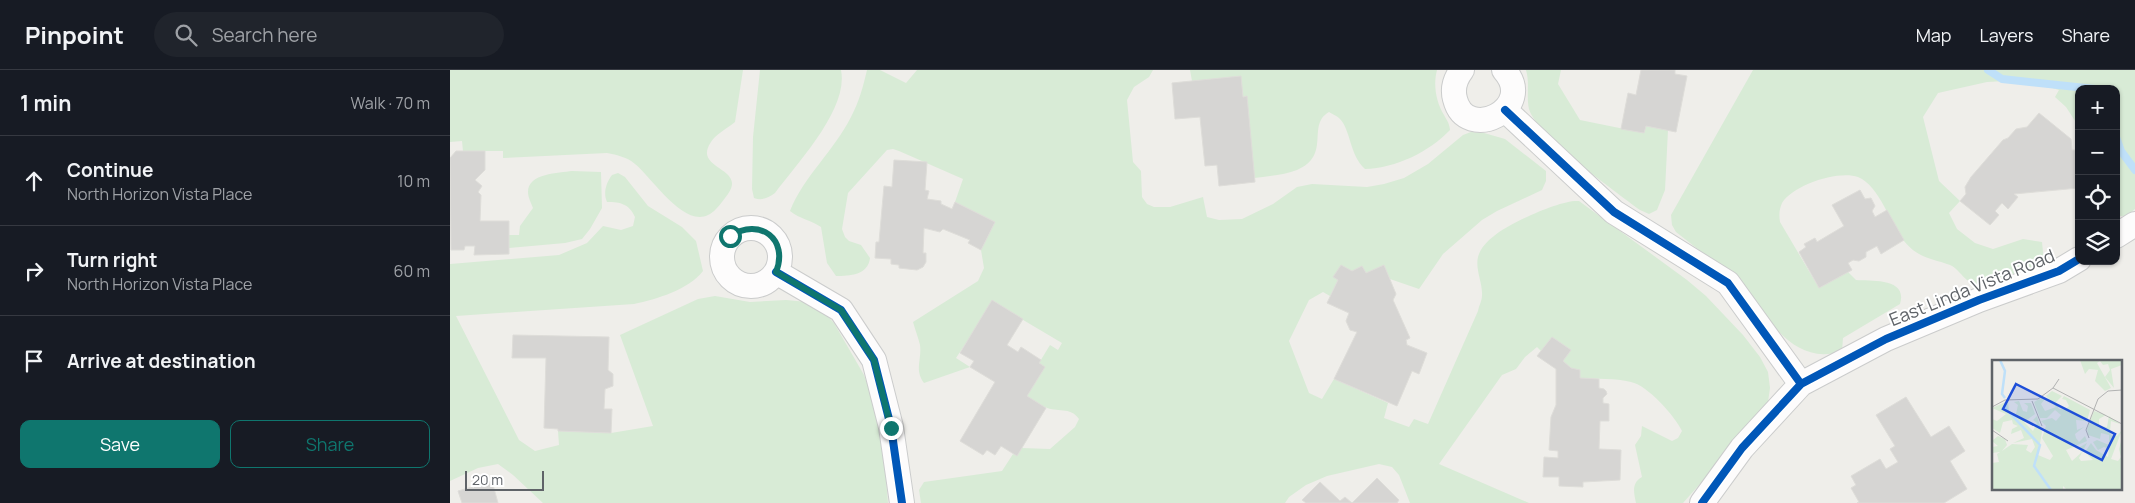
<!DOCTYPE html>
<meta charset="utf-8">
<style>
:root{--surface:#171b24;--page:#20242c;--text:#f1f3f6;--muted:#9ea1a6;--line:#363941;--accent:#0f766e}
body{margin:0;font-family:Manrope,sans-serif;background:var(--page);color:var(--text)}
.controls{position:absolute;right:15px;top:15px;display:grid;overflow:hidden;border-radius:10px;box-shadow:0 1px 4px #0004}
.controls button{width:45px;height:45px;display:grid;place-items:center;padding:0;border:0;border-bottom:1px solid var(--line);background:var(--surface);color:var(--text);font:25px sans-serif}
.scale{position:absolute;left:15px;bottom:12px;width:79px;box-sizing:border-box;padding-left:5px;border:2px solid #5f6368;border-top:0;font-size:14px;line-height:18px;white-space:nowrap;color:#5f6368;-webkit-text-stroke:4px #fff;paint-order:stroke}
.stop{position:absolute;width:15px;height:15px;margin:-11px;border:4px solid #0f766e;border-radius:50%;background:#fff}
.stop.end{background:#0f766e;border-color:#fff;box-shadow:0 1px 5px #0008}
.list{margin:0;padding:0;list-style:none}
h2{display:flex;justify-content:space-between;align-items:center;height:65px;margin:0;padding:0 20px;font-size:21px}
h2 small{font-size:16px;font-weight:400;color:var(--muted)}
.list li{display:grid;grid-template-columns:32px 1fr auto;gap:15px;align-items:center;box-sizing:border-box;height:90px;padding:0 20px;border-top:1px solid var(--line)}
.list b{display:block;font-size:19px;white-space:nowrap}
.list p{margin:0;font-size:16px;white-space:nowrap;color:var(--muted)}
.list em{font-size:16px;font-style:normal;color:var(--muted)}
.actions{display:flex;gap:10px;padding:15px 20px}
.actions a{flex:1;padding:11px 0;border:1px solid var(--accent);border-radius:10px;text-align:center;font-size:18px;color:var(--accent)}
.actions .main{background:var(--accent);color:#fff}
.icon{flex:none;width:28px;height:28px;fill:none;stroke:currentColor;stroke-width:2;stroke-linecap:round;stroke-linejoin:round}
.map{position:relative;flex:none;width:1685px;height:433px;overflow:hidden}
header{display:flex;align-items:center;gap:30px;box-sizing:border-box;height:70px;padding:0 25px;background:var(--surface);border-bottom:1px solid var(--line)}
header strong{font-size:24px}
nav{display:flex;gap:28px;margin-inline-start:auto;font-size:18px}
.search{width:350px;height:45px;background:var(--page);display:flex;align-items:center;gap:12px;box-sizing:border-box;padding:0 18px;border-radius:28px;color:var(--muted);font-size:19px}
main{display:flex}
aside{flex:1;background:var(--surface)}
.map>svg:first-child{display:block}
.green{fill:#d8ebd6}
.lines{fill:none;stroke-linecap:round;stroke-linejoin:round}
.stream{stroke:#bfe0f9;stroke-width:8}
.building{fill:#d6d5d3;stroke:#deddd9}
.minor-casing{stroke:#cbcccc;stroke-width:26}
.minor{stroke:#fdfcfc;stroke-width:24}
.cycleway-casing{stroke:#fff;stroke-width:11}
.cycleway{stroke:#0057b8;stroke-width:8}
.route{stroke:#0f766e;stroke-width:6}
.labels{text-anchor:middle;stroke-width:4;stroke-linejoin:round;paint-order:stroke}
.street-label{font-size:18px;fill:#5f6368;stroke:#fff}
.inset-river{fill:none;stroke:#bfe0f9;stroke-width:2.5}
.inset-road{fill:none;stroke:#b1b2b2;stroke-width:1}
.view{fill:#1d4ed8;fill-opacity:0.15;stroke:#1d4ed8;stroke-width:2.5}
.inset-edge{fill:none;stroke:#5f6368;stroke-width:2.5}
</style>
<header>
<strong>Pinpoint</strong>
<div class="search"><svg class="icon" aria-label="search" viewBox="0 0 24 24"><circle cx="10" cy="10" r="6"/><path d="M15 15l6 6"/></svg>Search here</div>
<nav><a>Map</a><a>Layers</a><a>Share</a></nav>
</header>
<main>
<aside>
<h2>1 min<small>Walk · 70 m</small></h2>
<ul class="list">
<li><svg class="icon" aria-label="ahead" viewBox="0 0 24 24"><path d="M12 20V5M6 11l6-6 6 6"/></svg><div><b>Continue</b><p>North Horizon Vista Place</p></div><em>10 m</em></li>
<li><svg class="icon" aria-label="right" viewBox="0 0 24 24"><path d="M7 20v-9h11M14 6l5 5-5 5"/></svg><div><b>Turn right</b><p>North Horizon Vista Place</p></div><em>60 m</em></li>
<li><svg class="icon" aria-label="arrive" viewBox="0 0 24 24"><path d="M6 21V4h12l-3 4 3 4H6"/></svg><div><b>Arrive at destination</b></div></li>
</ul>
<div class="actions"><a class="main">Save</a><a>Share</a></div>
</aside>
<div class="map">
<svg width="1685" height="433" viewBox="0 0 1685 433">
<rect width="100%" height="100%" fill="#efeeea"/>
<path class="green" d="M0 0H293L285 52C278 58 266 64 261 72 242 100 297 97 278 124 274 129 270 135 266 139 239 168 204 109 185 94 177 87 167 85 157 83L53 88V81H13L12 71 0 72Z
M310 0H391C399 39 347 93 325 123 318 128 312 131 304 128L302 119 303 67Z
M417 0H430L456 13 467 0H703L699 7 684 17 677 30 683 92 691 101 692 127 697 134 704 137H720L753 127 757 147 769 150 792 149 823 134 847 117 862 114 917 117 934 114 954 108 978 94 1013 65 1021 62 1034 63 1055 69 1096 101V111L1092 120 1047 141 1032 150 993 184 969 219 940 209 934 195 916 203 912 196 902 201 891 196 884 207 888 210 880 226 873 222 859 230 839 271 859 323 872 329 884 309 938 333 934 348 959 357 964 349 978 354 1028 241C1029 236 1032 230 1032 226 1033 213 1025 200 1028 187 1030 179 1037 171 1044 166 1058 154 1111 129 1129 131L1237 210 1256 226 1293 265 1310 287 1318 302 1320 318 1318 332 1312 344 1233 433H1186C1184 423 1181 413 1192 407L1185 375 1191 366 1192 356 1222 371 1228 368 1232 361C1225 346 1197 315 1181 312 1165 308 1146 309 1130 308V300L1121 298 1113 291 1121 280 1102 267 1091 281 1087 277 1075 287 1066 299 1052 305 989 394 1079 433H960L949 405 942 397 929 394 877 406 856 415 839 427 835 433H471L469 420 474 412 552 401 563 384 567 386 572 378 600 379 625 357 629 349C620 336 607 343 595 337 589 335 583 330 577 326L589 293 600 275 608 280 612 273 543 232 506 288 520 297 474 313C464 300 472 289 470 275 468 267 465 259 463 252L528 211 534 198 531 180 545 152 505 132 513 109 449 81 443 79 437 80 398 123 392 159 395 167 399 171 411 175 420 188C418 205 400 206 386 206L377 193 371 157C361 150 350 149 340 141 354 106 384 81 401 47 409 32 413 17 417 0Z
M740 0H987C983 15 986 32 994 45 997 51 999 52 1000 60 979 82 946 98 915 99 899 85 901 59 889 48 887 46 882 44 879 42 856 55 882 85 847 100 835 105 818 106 804 108L796 26 793 27 791 7 742 11Z
M1076 0H1111L1108 14 1130 50 1194 63 1196 56 1218 60 1215 120 1207 140 1199 144 1190 140C1166 122 1086 65 1079 39 1076 26 1080 13 1076 0Z
M1303 0H1685V139L1676 146H1666V19H1629V57L1616 37 1605 27 1609 20 1576 10 1537 12 1488 23 1473 47 1489 111 1510 131 1499 143 1507 159 1525 173 1543 179 1573 169 1592 172 1594 192 1590 196 1535 218C1529 216 1522 214 1517 210 1512 206 1507 198 1500 195 1481 188 1469 189 1454 171 1440 154 1430 116 1408 107 1388 100 1343 115 1332 133 1329 140 1329 145 1330 152L1369 218 1398 202 1406 210C1422 211 1458 208 1450 234L1393 268 1392 281C1341 298 1316 242 1285 211 1267 193 1246 178 1226 162L1222 155 1221 145Z
M122 101 151 102 152 138 140 159 132 169 115 173 59 178V165H69L70 156 83 138C81 133 78 127 78 122 78 103 109 103 122 101Z
M168 103 175 107 198 136 232 157 246 171 253 201C238 220 207 229 184 234L6 246 69 370 85 381 109 375 108 361 161 363 203 356 170 265 248 229 265 226 300 232 336 230 357 232 371 239 384 253 414 305 426 339 434 385 438 433H93L63 405 48 394 28 398 0 411V194L109 185 137 173 153 156 171 160 183 156 185 147C179 134 171 132 157 132 153 123 156 113 162 105Z"/>
<g class="lines">
<path class="stream" d="M1538 0 1552 9 1645 19
M1666 67 1671 81 1685 100"/>
</g>
<path class="building" d="M1191 0H1225V4L1237 6 1226 62 1196 56 1194 63 1171 59 1178 23 1186 25Z
M791 6 793 27 797 26 805 112 769 116 767 95 755 96 750 47 725 49 722 13Z
M1589 43 1621 69 1622 80H1629V118L1564 124 1568 127 1558 139 1552 133 1545 141 1549 145 1540 155 1510 131 1516 124 1515 117 1521 107 1553 70 1558 68 1566 59 1577 57Z
M6 81H35V100L25 110 32 116 28 122 31 125 30 151H59V184L24 185 25 176H15L14 180H1L0 88Z
M444 90 477 92 475 120 479 121 477 129 491 131V134L502 139 505 132 545 152 531 180 518 173 520 170 493 159 490 162 474 158 473 183H476V192L473 197 467 200 449 198V195L441 194V189L425 188 426 172H429L434 116 442 117Z
M1410 120 1415 129 1421 128 1425 136 1422 141 1425 147 1437 140 1454 170 1431 184 1427 176 1416 182V187L1409 191 1403 190 1398 193 1402 200 1369 218 1349 182 1356 177 1354 174 1365 168 1367 172 1394 156 1382 135Z
M891 195 902 201 912 196 916 203 934 195 946 224 943 230 960 268 956 270 957 275 977 283 969 304 962 301 947 336 884 309 907 262 900 260 896 251 899 243 877 233 888 210 883 207Z
M542 230 573 249 557 275 568 282 571 277 591 290 589 293 595 297 577 326 596 338 567 386 551 376 545 385 537 380 533 385 510 371 545 312 520 297 524 291 510 283Z
M63 265 159 267 158 300 163 304V316L155 319 154 339H162L161 363 108 361V359L94 358 96 288H62Z
M1102 267 1121 280 1113 291 1121 298 1130 300V308L1149 309V318L1154 319 1156 321 1157 324 1153 328V333L1159 334V351H1150L1149 379 1171 380 1170 410 1133 412V417L1109 416V407H1093L1094 387 1108 388V381L1099 380 1101 347 1106 335V299L1087 286Z
M1456 327 1481 367 1499 356 1515 381 1500 391 1517 419 1494 433H1407L1409 432 1401 418 1406 415 1401 406 1430 389 1436 399 1448 392 1440 379 1445 376 1426 345Z
M927 408 949 430 947 433H902Z
M42 411 48 433H12L8 421Z
M870 412 890 431 895 427 902 433H856L852 430Z"/>
<g class="lines">
<defs>
<path id="minor" d="M1012 0C1005 9 1002 18 1005 29 1016 74 1088 38 1054 0
M1055 40 1164 142 1278 213 1351 314
M272 187a29 29 0 1 1 58 0a29 29 0 1 1-58 0Z
M1666 166 1685 154
M326 202 391 240 424 290 441 357 452 433
M1252 433 1292 378 1351 314 1436 269 1529 230 1609 201 1629 189"/>
</defs>
<use href="#minor" class="minor-casing"/>
<use href="#minor" class="minor"/>
<defs>
<path id="cycleway" d="M1055 40 1164 142 1278 213 1351 314
M326 202 391 240 424 290 441 357 452 433
M1252 433 1292 378 1351 314 1436 269 1529 230 1609 201 1629 189"/>
</defs>
<use href="#cycleway" class="cycleway-casing"/>
<use href="#cycleway" class="cycleway"/>
</g>
<g class="lines">
<path class="route" d="M280 166C310 147 339 169 326 202L391 240 424 290 441 358"/>
</g>
<g class="labels">
<g class="street-label">
<text transform="translate(1522 218) rotate(-22)" y="6">East Linda Vista Road</text>
</g>
</g>
<g transform="translate(1542 290)">
<rect width="130" height="130" fill="#efeeea"/>
<path d="M88 0H130V5L119 9 122 28 113 17 118 10 116 4 111 5 108 1 105 3 119 28 113 31 103 21 106 10 97 9 93 14ZM60 31 70 36 64 42 67 49H74L77 46 74 40 70 39 72 36 98 50 95 61 84 60 85 70 92 67 83 74 84 78 87 82 93 76 95 81 74 90 80 101 90 92 88 87 95 83 87 98 89 101 101 100 93 92 99 83 104 90 116 97 117 89 112 87 106 90 101 82 105 80 117 85V75L109 73 108 79 96 75 95 69 102 51 114 55 107 59V66L115 67 117 56 128 64 119 61 118 71 119 75 125 76 130 70 119 99 126 101 129 97 127 89 130 77V130H75L71 126V130H0V103L7 102 5 94 8 92 0 93V87L6 86 0 81 6 76 13 79 15 85 10 91 20 84 36 85 34 90 39 93 43 87 40 79 21 83 32 78 29 70 19 74 20 69 26 66 21 64 20 60 11 62 8 73 0 68V59L5 61 14 54 0 48 16 41 17 51 24 54 26 45 22 42 27 41 31 51 35 52 36 46 32 43H39L43 54 32 62 41 71 45 63 41 60 45 56 50 72 46 95 58 100 61 96 50 78 54 66 49 61 60 58 64 61 69 55 63 50 55 58H48L42 42 51 37 53 39 49 44 53 51 64 47 54 36Z" fill="#d8ebd6"/>
<path class="inset-river" d="M8 0 13 11 10 34 13 38M14 42V49L48 85 42 106 59 130"/>
<path class="inset-road" d="M61 28 130 64M40 41 50 66M0 47 13 40 46 39 61 28 67 19M0 70 16 81M97 78 94 70 106 39 116 31 130 30"/>
<path class="view" d="M24 24 123 74 110 100 11 49Z"/>
<rect width="130" height="130" class="inset-edge"/>
</g>
</svg>
<div class="controls">
<button>+</button>
<button>−</button>
<button><svg class="icon" aria-label="locate" viewBox="0 0 24 24"><circle cx="12" cy="12" r="6"/><path d="M12 2v4M12 18v4M2 12h4M18 12h4"/></svg></button>
<button><svg class="icon" aria-label="layers" viewBox="0 0 24 24"><path d="M12 4l9 5-9 5-9-5zM3 14l9 5 9-5"/></svg></button>
</div>
<div class="scale">20 m</div>
<div class="stop" style="left:280px;top:166px"></div>
<div class="stop end" style="left:441px;top:358px"></div>
</div>
</main>
